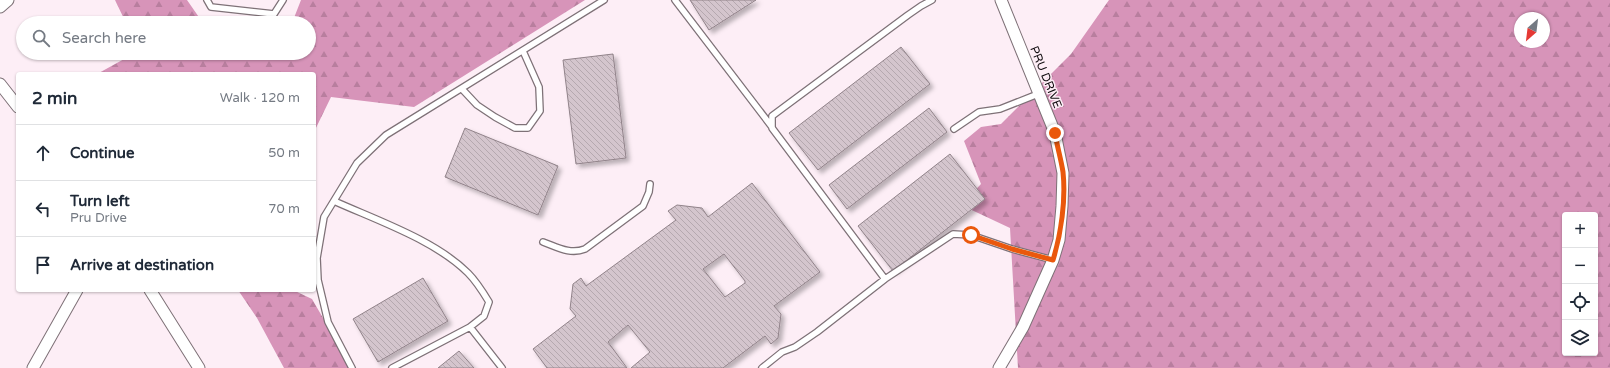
<!DOCTYPE html>
<meta charset="utf-8">
<style>
:root{--surface:#fff;--page:#f2f2f3;--text:#1f2937;--muted:#747a83;--line:#e0e1e3}
body{margin:0;font-family:"Varela Round",sans-serif;background:var(--page);color:var(--text)}
.controls{position:absolute;right:12px;bottom:12px;display:grid;overflow:hidden;border-radius:4px;box-shadow:0 1px 3px #0004}
.controls button{width:36px;height:36px;display:grid;place-items:center;padding:0;border:0;border-bottom:1px solid var(--line);background:var(--surface);color:var(--text);font:20px sans-serif}
.compass{position:absolute;left:1514px;top:12px;width:36px;height:36px;border-radius:50%;background:var(--surface);box-shadow:0 1px 3px #0004;rotate:208deg}
.stop{position:absolute;width:12px;height:12px;margin:-9px;border:3px solid #ea580c;border-radius:50%;background:#fff}
.stop.end{background:#ea580c;border-color:#fff;box-shadow:0 1px 4px #0008}
.list{margin:0;padding:0;list-style:none}
h2{display:flex;justify-content:space-between;align-items:center;height:52px;margin:0;padding:0 16px;font-size:17px}
h2 small{font-size:13px;font-weight:400;color:var(--muted)}
.list li{display:grid;grid-template-columns:26px 1fr auto;gap:12px;align-items:center;box-sizing:border-box;height:56px;padding:0 16px;border-top:1px solid var(--line)}
.list b{display:block;font-size:15px;white-space:nowrap}
.list p{margin:0;font-size:13px;white-space:nowrap;color:var(--muted)}
.list em{font-size:13px;font-style:normal;color:var(--muted)}
.icon{flex:none;width:22px;height:22px;fill:none;stroke:currentColor;stroke-width:2;stroke-linecap:round;stroke-linejoin:round}
.map{position:relative;flex:none;width:1610px;height:368px;overflow:hidden}
.search{position:absolute;background:var(--surface);box-shadow:0 1px 3px #0004;left:16px;top:16px;width:300px;height:44px;display:flex;align-items:center;gap:10px;box-sizing:border-box;padding:0 14px;border-radius:22px;color:var(--muted);font-size:15px}
.panel{position:absolute;background:var(--surface);box-shadow:0 1px 3px #0004;left:16px;top:72px;width:300px;height:220px;border-radius:4px}
.map>svg:first-child{display:block}
.forest{fill:url(#forest-firs);fill-rule:evenodd}
.building{fill:url(#building-back-hatch);stroke:#91838a;fill-rule:evenodd;filter:url(#shadow)}
.lines{fill:none;stroke-linecap:round;stroke-linejoin:round}
.service-casing{stroke:#7e7177;stroke-width:8}
.minor-casing{stroke:#7e7177;stroke-width:13}
.service{stroke:#fff;stroke-width:5.5}
.minor{stroke:#fff;stroke-width:11}
.route{stroke:#ea580c;stroke-width:5}
.labels{text-anchor:middle;stroke-width:3;stroke-linejoin:round;paint-order:stroke}
.street-label{font-size:12px;fill:#110c0f;stroke:#fdeef6}
</style>
<div class="map">
<svg width="1610" height="368" viewBox="0 0 1610 368">
<defs>
<pattern id="forest-firs" width="22" height="20" patternUnits="userSpaceOnUse"><rect width="22" height="20" fill="#d794b9"/><path d="M5 1l3.5 6h-7zM16 11l3.5 6h-7z" fill="#b87e9e"/></pattern>
<pattern id="building-back-hatch" width="6" height="6" patternUnits="userSpaceOnUse"><rect width="6" height="6" fill="#d4c5cd"/><path d="M-1 5l2 2M0 0l6 6M5-1l2 2" fill="none" stroke="#b5a8af"/></pattern>
<filter id="shadow"><feDropShadow dx="3.5" dy="3.5" stdDeviation="2" flood-color="#0004"/></filter>
</defs>
<rect width="100%" height="100%" fill="#fdeef6"/>
<path class="forest" d="M115 0H187L203 23H126Z
M301 0H585L414 107 331 97 314 132V74H97L135 53H237L242 58 268 53H309V23H292Z
M1109 0H1610V368H1018L1010 228 961 205 981 184 964 141 981 127 1001 124 1071 54ZM1520 18H1544V42H1520ZM1565 215H1595V353H1565Z
M238 290H293L312 299 352 368H284L257 318Z"/>
<path class="building" d="M690 0H756L709 30Z
M901 47 930 84 818 170 789 133Z
M613 54 626 158 576 164 563 60Z
M929 108 947 132 847 209 829 185Z
M465 128 558 166 538 215 445 177Z
M950 154 985 199 893 271 858 226Z
M752 183 820 272 774 306 781 314 778 338 771 344 765 336 723 368H631L650 352 628 325 608 342 627 368H547L533 349 576 316 570 309 573 284 581 278 586 286 676 220 668 211 677 205 702 208 708 217ZM724 254 745 281V283L725 297 703 269Z
M423 278 448 321 378 362 353 319Z
M459 351 474 368H438Z"/>
<g class="lines">
<defs>
<path id="service" d="M207 0 211 7 274 14 283 0
M675 0 772 127
M462 89 477 105 495 117 515 128H528L540 111 539 87 523 51
M954 129 979 112 1000 109 1038 94
M334 201C376 220 435 240 468 273 476 281 483 292 489 302L484 316 470 327 502 368
M543 242C557 247 570 255 585 249L643 206 649 192 650 184
M885 279 772 128V116L908 15 921 6 932 0
M352 368 328 322 318 280 317 258 324 217 357 163 386 135 604 0
M392 368 470 327
M762 368 782 352 795 347 817 332 885 279 953 234 971 235 1012 249 1053 260"/>
<path id="minor" d="M0 7 8 0
M0 84 18 107
M150 290 199 368
M33 368 77 290
M999 368 1023 327 1053 260 1059 240 1062 206 1063 173 1055 133 1001 0"/>
</defs>
<use href="#service" class="service-casing"/>
<use href="#minor" class="minor-casing"/>
<use href="#service" class="service"/>
<use href="#minor" class="minor"/>
</g>
<g class="lines">
<path class="route" d="M971 235 1012 249 1053 260C1061 234 1066 200 1063 172 1061 159 1057 146 1055 133"/>
</g>
<g class="labels">
<g class="street-label">
<text transform="translate(1046 77) rotate(68)" y="4">PRU DRIVE</text>
</g>
</g>
</svg>
<div class="controls">
<button>+</button>
<button>−</button>
<button><svg class="icon" aria-label="locate" viewBox="0 0 24 24"><circle cx="12" cy="12" r="6"/><path d="M12 2v4M12 18v4M2 12h4M18 12h4"/></svg></button>
<button><svg class="icon" aria-label="layers" viewBox="0 0 24 24"><path d="M12 4l9 5-9 5-9-5zM3 14l9 5 9-5"/></svg></button>
</div>
<svg class="compass" viewBox="-18 -18 36 36"><path d="M0-13l5 13h-10z" fill="#e53935"/><path d="M0 13l5-13h-10z" fill="#747a83"/></svg>
<div class="stop" style="left:971px;top:235px"></div>
<div class="stop end" style="left:1055px;top:133px"></div>
<div class="search"><svg class="icon" aria-label="search" viewBox="0 0 24 24"><circle cx="10" cy="10" r="6"/><path d="M15 15l6 6"/></svg>Search here</div>
<section class="panel">
<h2>2 min<small>Walk · 120 m</small></h2>
<ul class="list">
<li><svg class="icon" aria-label="ahead" viewBox="0 0 24 24"><path d="M12 20V5M6 11l6-6 6 6"/></svg><div><b>Continue</b></div><em>50 m</em></li>
<li><svg class="icon" aria-label="left" viewBox="0 0 24 24"><path d="M17 20v-9H6M10 6l-5 5 5 5"/></svg><div><b>Turn left</b><p>Pru Drive</p></div><em>70 m</em></li>
<li><svg class="icon" aria-label="arrive" viewBox="0 0 24 24"><path d="M6 21V4h12l-3 4 3 4H6"/></svg><div><b>Arrive at destination</b></div></li>
</ul>
</section>
</div>
